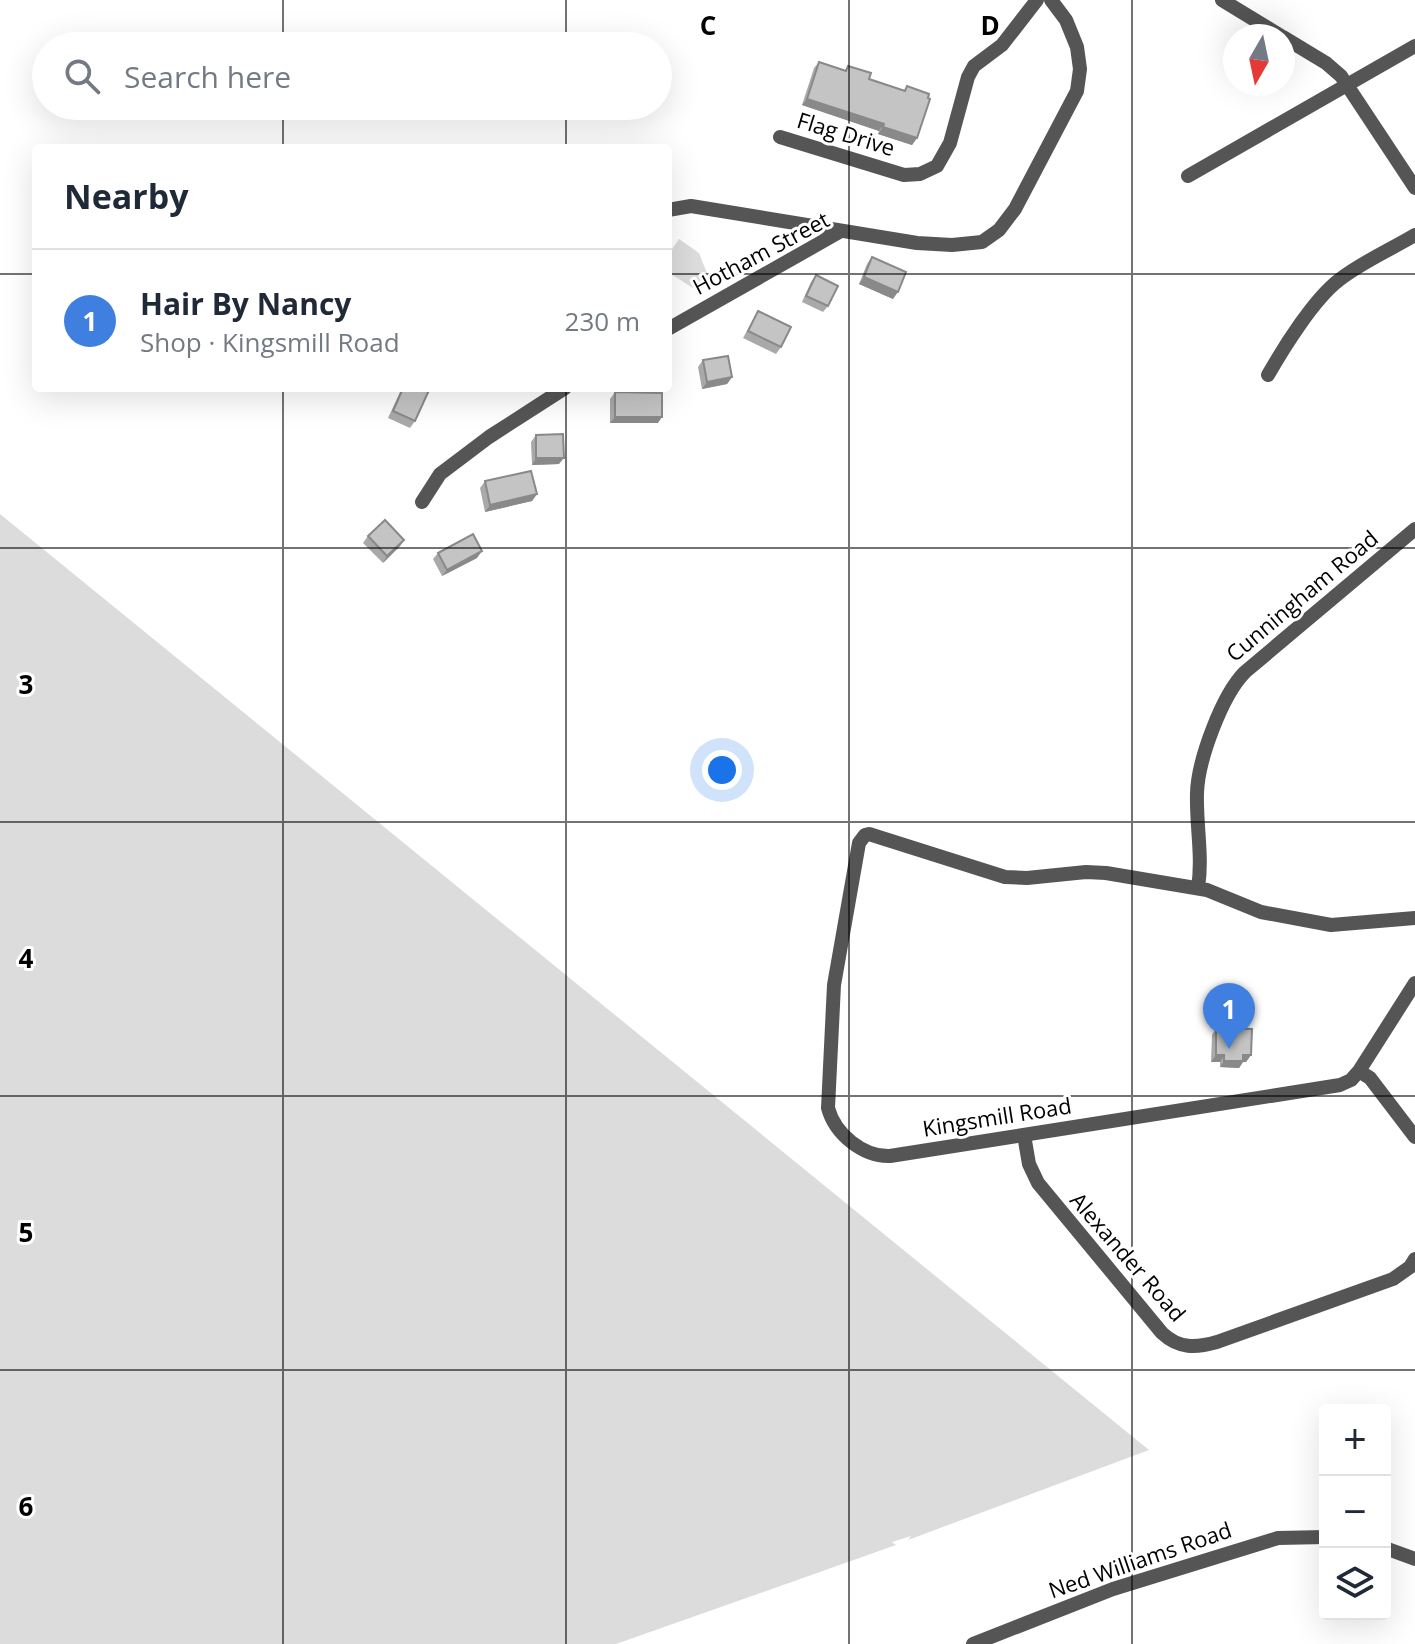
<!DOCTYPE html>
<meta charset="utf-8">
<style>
:root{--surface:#fff;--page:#f2f2f3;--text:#1f2937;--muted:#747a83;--line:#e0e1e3;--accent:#000}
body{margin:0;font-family:"Open Sans",sans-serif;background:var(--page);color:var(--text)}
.controls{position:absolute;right:24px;bottom:24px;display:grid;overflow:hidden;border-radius:8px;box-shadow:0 8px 32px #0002}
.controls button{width:72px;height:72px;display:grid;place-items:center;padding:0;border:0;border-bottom:2px solid var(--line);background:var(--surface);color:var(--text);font:40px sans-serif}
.compass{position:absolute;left:1223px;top:24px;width:72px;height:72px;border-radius:50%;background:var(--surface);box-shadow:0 8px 32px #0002;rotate:189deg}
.you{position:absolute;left:722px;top:770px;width:28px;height:28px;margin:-20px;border:6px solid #fff;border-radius:50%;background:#1a73e8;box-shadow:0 0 0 12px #1a73e833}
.badge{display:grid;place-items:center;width:52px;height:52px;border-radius:50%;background:var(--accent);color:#fff;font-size:26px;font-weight:700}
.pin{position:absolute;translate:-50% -66px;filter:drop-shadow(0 2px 4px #0008)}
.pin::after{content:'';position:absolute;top:42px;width:28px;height:24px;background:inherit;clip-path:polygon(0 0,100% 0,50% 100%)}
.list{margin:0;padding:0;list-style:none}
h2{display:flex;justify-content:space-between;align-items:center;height:104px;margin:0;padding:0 32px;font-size:34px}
h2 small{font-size:26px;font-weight:400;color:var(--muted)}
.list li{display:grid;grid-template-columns:52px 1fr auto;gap:24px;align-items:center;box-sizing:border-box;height:144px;padding:0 32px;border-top:2px solid var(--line)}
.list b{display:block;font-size:30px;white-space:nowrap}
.list p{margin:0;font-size:26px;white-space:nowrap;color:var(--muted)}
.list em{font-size:26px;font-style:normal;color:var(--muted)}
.icon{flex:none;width:44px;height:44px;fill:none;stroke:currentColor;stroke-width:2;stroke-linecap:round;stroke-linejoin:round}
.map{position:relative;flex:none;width:1415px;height:1644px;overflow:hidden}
.search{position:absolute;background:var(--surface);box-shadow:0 8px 32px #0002;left:32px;top:32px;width:640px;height:88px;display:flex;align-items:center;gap:20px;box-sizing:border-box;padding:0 28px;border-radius:44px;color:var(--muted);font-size:30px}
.panel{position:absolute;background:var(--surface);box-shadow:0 8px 32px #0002;left:32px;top:144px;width:640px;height:248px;border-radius:8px}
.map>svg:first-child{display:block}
.green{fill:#dcdcdc}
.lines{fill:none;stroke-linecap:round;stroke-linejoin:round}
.street{stroke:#555;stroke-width:14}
.wall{fill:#a9a9a9}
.shaded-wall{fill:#898989}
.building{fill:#c4c4c4;stroke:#898989;stroke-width:2}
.grid{fill:none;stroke:#000;stroke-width:2;stroke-opacity:0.55}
.labels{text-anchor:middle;stroke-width:6;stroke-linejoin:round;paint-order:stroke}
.street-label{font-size:22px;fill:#000;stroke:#fff}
.grid-label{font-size:26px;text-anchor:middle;font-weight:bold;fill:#000;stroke:#fff;stroke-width:6;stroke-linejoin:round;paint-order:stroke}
</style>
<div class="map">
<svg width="1415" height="1644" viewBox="0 0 1415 1644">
<rect width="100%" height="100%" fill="#fff"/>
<path class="green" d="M679 239 699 253 710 281 699 292 668 272V255Z
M0 514 1149 1450 908 1540 911 1536 892 1542 896 1545 616 1644H0Z"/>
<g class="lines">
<path class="street" d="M1222 0 1281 36
M1283 37 1326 63 1341 76 1415 188
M780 137 904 175 920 174 937 166 950 143 968 77 974 66 1002 45 1037 0
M1188 176 1415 46
M668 210 691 206 917 243 952 245 982 242 999 230 1015 209 1077 91 1080 69 1077 47 1066 20 1051 0
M668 329 841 231
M1268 375C1284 347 1314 299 1339 280 1362 262 1390 250 1415 235
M422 502 440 474 489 437 565 388
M1198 888C1203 856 1196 826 1197 793 1198 760 1222 695 1245 672L1415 529
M1415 918 1331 925 1261 912 1207 890 1106 873 1086 872 1027 878 1005 877 869 834 865 835 859 843 834 985 828 1108C835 1134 863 1157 890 1156L1340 1085 1351 1080 1359 1071 1415 983
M1359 1071 1370 1078 1415 1137
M1024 1135 1029 1164 1038 1183 1162 1333C1179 1349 1196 1348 1217 1342L1393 1279 1410 1267 1415 1259
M1385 1548 1415 1559
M973 1644 1113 1589 1278 1538 1325 1537"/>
</g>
<path class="wall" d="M819 62 845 70 848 66 869 79 904 90 907 86 917 138 912 145 878 134 879 131 802 105 814 68Z
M872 257 893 299 859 284 867 264Z
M816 275 828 306 823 312 802 302 811 282Z
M758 311 781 347 776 354 743 338Z
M703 360 732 377 727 384 702 389 698 367Z
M402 388H430L415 421 410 428 388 418Z
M615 392 658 423H610V399Z
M536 435 559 464 532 465 531 442Z
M485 481 537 494 532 501 485 512 480 488Z
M368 536 404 540 400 546 383 563 363 543Z
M438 553 477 558 442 576 433 559Z
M1216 1028 1251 1055 1246 1062H1243L1239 1068 1220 1067V1062H1211L1212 1035Z"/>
<path class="shaded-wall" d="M807 99 884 124 879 131 802 105Z
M883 127 917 138 912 145 878 134Z
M864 277 898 292 893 299 859 284Z
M732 377 727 384 702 389 707 382Z
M615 417H662L658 423H610Z
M536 458H564L559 464 532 465Z
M537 494 532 501 485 512 490 505Z
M404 540 400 546 383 563 387 556Z
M482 551 477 558 442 576 447 570Z
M1216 1055H1224L1220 1062H1211Z
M1243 1055H1251L1246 1062H1243L1239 1068 1220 1067 1224 1061Z"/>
<path class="building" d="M819 62 846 71 848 66 871 73 869 79 905 91 907 86 929 94 928 98 930 99 917 138 883 127 884 124 807 99Z
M872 257 906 272 898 292 864 277Z
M816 275 838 286 828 306 806 296Z
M758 311 791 327 781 347 748 331Z
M728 356 732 377 707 382 703 360Z
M403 388H430L415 421 393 411Z
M615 392 662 393V417H615Z
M563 434 564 458H536V435Z
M531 471 537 494 490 505 485 481Z
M385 520 404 540 387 556 368 536Z
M473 534 482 551 447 570 438 553Z
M1216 1028 1252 1029 1251 1055H1243V1061H1224V1055H1216Z"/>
<path class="grid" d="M283 0V46M566 0V46M849 0V1644M1132 0V1644M283 106V148M566 106V148M0 274H36M668 274H1415M283 388V1644M566 388V1644M0 548H1415M0 822H1415M0 1096H1415M0 1370H1415"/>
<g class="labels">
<g class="street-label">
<text transform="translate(846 134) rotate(17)" y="8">Flag Drive</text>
<text transform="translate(761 253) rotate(-28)" y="8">Hotham Street</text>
<text transform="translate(1302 596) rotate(-40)" y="8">Cunningham Road</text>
<text transform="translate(997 1117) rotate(-9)" y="8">Kingsmill Road</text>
<text transform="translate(1128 1257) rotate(49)" y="8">Alexander Road</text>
<text transform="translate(1140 1560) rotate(-19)" y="8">Ned Williams Road</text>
</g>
</g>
<g class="grid-label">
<text x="708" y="35">C</text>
<text x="990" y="35">D</text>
<text x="26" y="694">3</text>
<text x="26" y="968">4</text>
<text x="26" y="1242">5</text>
<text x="26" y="1516">6</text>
</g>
</svg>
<div class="controls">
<button>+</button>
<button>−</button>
<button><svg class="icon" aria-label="layers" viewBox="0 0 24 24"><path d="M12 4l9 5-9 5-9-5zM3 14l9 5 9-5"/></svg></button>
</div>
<svg class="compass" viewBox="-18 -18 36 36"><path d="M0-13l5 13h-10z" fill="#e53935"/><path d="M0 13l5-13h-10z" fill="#747a83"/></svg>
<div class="you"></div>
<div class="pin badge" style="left:1229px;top:1049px;background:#3f7fe0">1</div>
<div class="search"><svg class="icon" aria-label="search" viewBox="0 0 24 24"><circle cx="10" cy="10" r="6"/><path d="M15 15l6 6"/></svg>Search here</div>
<section class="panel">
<h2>Nearby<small></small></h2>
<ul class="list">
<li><span class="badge" style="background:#3f7fe0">1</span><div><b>Hair By Nancy</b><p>Shop · Kingsmill Road</p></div><em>230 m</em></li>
</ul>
</section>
</div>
